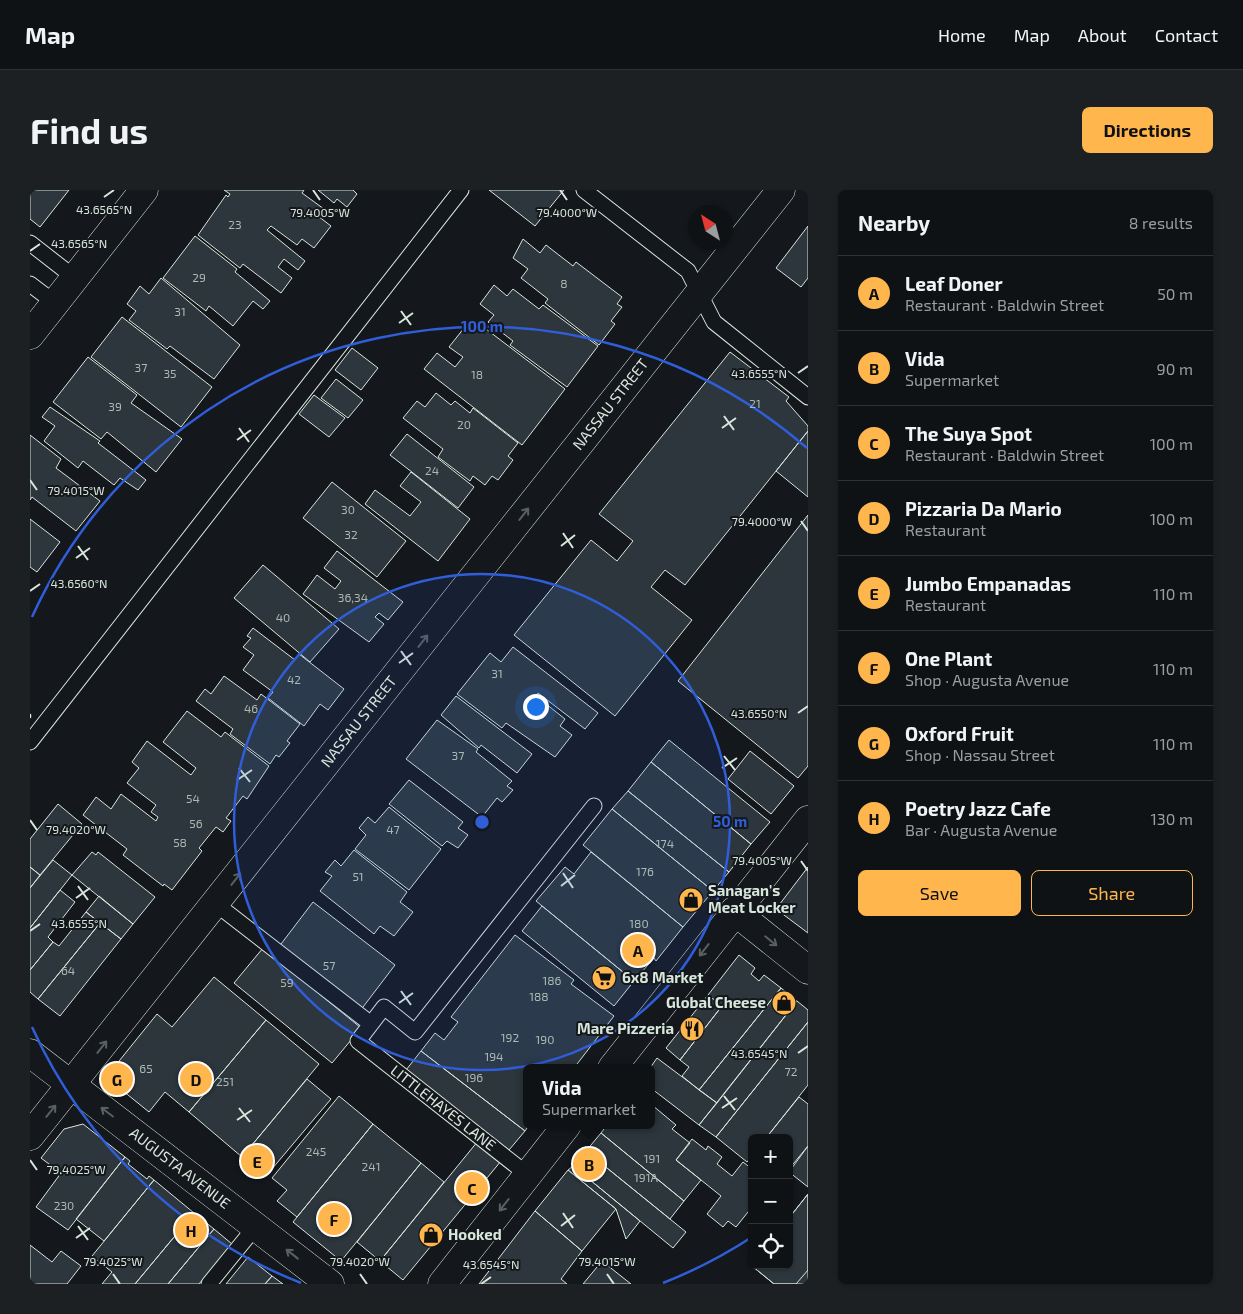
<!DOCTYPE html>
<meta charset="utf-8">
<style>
:root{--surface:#0f1215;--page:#1d2022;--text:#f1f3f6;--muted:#9b9ea0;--line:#2f3234;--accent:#ffb74d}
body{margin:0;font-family:"Exo 2",sans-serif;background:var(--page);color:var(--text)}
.controls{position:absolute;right:15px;bottom:15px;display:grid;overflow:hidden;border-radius:8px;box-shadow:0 1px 4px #0004}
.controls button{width:45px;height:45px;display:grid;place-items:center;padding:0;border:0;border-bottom:1px solid var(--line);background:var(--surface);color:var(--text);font:25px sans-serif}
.compass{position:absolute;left:658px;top:15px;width:45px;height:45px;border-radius:50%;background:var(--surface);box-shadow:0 1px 4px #0004;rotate:324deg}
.you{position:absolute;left:505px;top:516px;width:18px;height:18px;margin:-12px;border:4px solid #fff;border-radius:50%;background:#1a73e8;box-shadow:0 0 0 8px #1a73e833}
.badge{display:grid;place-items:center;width:32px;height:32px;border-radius:50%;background:var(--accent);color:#111;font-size:16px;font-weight:700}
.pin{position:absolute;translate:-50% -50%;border:2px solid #fff;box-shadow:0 1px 5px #0006}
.popup{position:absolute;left:493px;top:874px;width:132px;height:65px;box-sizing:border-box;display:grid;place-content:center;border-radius:8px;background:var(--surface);filter:drop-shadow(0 1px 4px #0005);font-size:16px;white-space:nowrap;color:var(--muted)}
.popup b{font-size:19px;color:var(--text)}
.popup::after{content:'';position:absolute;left:50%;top:100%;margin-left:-10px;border:10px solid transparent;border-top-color:var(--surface)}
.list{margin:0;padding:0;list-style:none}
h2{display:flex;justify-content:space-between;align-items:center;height:65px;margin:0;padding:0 20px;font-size:21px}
h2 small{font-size:16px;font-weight:400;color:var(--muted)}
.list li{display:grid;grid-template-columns:32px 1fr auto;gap:15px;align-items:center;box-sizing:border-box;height:75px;padding:0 20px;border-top:1px solid var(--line)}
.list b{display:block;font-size:19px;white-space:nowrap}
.list p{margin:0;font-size:16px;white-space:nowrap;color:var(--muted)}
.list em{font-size:16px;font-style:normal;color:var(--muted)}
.actions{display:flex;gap:10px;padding:15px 20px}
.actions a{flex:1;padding:11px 0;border:1px solid var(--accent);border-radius:8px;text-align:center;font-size:18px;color:var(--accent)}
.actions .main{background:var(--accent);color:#111}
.icon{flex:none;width:28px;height:28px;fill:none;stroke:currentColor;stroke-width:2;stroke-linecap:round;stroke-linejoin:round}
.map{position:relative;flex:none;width:778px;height:1094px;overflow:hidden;border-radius:8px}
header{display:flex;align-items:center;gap:30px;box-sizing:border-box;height:70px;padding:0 25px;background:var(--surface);border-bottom:1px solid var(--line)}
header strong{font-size:24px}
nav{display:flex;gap:28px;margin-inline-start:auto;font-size:18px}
.intro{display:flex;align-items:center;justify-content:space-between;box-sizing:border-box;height:120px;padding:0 30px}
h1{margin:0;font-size:35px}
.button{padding:12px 22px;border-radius:8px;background:var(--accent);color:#111;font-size:18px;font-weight:700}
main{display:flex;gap:30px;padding:0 30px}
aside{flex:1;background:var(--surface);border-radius:8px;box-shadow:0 1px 4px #0004}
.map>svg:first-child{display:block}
.building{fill:#2c363c;stroke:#d8e6dc}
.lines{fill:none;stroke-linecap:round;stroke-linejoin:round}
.service-casing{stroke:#d8e6dc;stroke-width:17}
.minor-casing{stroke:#d8e6dc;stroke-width:29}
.service{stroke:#14181c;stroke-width:15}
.minor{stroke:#14181c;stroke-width:28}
.wall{stroke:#d8e6dc;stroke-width:2.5}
.oneway{stroke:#59605f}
.ticks{fill:none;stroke:#d8e6dc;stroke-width:2}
.ring{fill:none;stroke:#305dd8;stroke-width:2.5}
.labels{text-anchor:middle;stroke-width:4;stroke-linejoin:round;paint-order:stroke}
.number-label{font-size:12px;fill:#adbab4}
.street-label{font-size:15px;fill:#d8e6dc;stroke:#14181c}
.poi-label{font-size:15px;font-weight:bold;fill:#d8e6dc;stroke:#14181c;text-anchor:start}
.ticks-label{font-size:12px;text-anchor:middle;fill:#d8e6dc;stroke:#14181c;stroke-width:4;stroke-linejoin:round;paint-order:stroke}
.centre{fill:#305dd8;stroke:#14181c;stroke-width:2.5}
.ring-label{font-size:15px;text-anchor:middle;font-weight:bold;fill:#305dd8;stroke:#14181c;stroke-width:4;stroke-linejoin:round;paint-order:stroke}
</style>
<header>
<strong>Map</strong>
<nav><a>Home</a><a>Map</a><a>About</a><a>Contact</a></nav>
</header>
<div class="intro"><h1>Find us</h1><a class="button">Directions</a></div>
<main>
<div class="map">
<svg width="778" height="1094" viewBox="0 0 778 1094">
<rect width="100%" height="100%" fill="#14181c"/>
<path class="building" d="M0 0H39L10 37 0 29Z
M194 0H274L272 3 294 19 288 26 301 36 284 58 272 49 267 55 241 36 237 40 275 71 268 80 254 69 248 77 262 88 251 103 213 74 210 78 168 45 196 5 198 7 200 4Z
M288 0H323L327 4 317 17 307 9 304 13Z
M459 0H534L505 36Z
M778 36V88L771 97 746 78Z
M165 46 207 79 205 82 240 111 233 119 223 111 203 136 179 116 176 121 133 88Z
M493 49 510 63 516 55 543 76 546 72 592 107 587 114 592 117 581 131 585 134 569 155 515 113 518 109 491 88 498 79 483 68Z
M131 88 210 155 184 189 140 156 137 159 99 130 106 121 97 114 110 96 119 104Z
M464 95 477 106 483 99 509 119 513 115 568 156 537 197 480 155 483 151 458 132 464 125 450 114Z
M92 127 182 197 151 237 61 167Z
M438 133 452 144 456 139 535 199 492 255 394 179 407 163 425 177 433 167 419 157Z
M322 158 348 178 331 200 305 180Z
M700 162 759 207 756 211 778 236V241L655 395 635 380 621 397 662 430 585 526 484 445 561 350 587 371 603 351 569 324Z
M58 167 107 205 101 213 152 249 126 282 77 242 71 249 23 212Z
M306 189 333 210 318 228 291 208Z
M406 203 421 215 425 211 440 223 443 218 488 253 478 266 483 270 468 290 462 286 455 295 443 286 440 291 408 267 413 259 373 228 387 211 395 217Z
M284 205 315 228 299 247 269 224Z
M20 217 70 251 68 253 116 290 108 300 90 288 84 295 53 271 48 278 14 251 25 236 12 227Z
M778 241V307L746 281Z
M377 244 444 297 428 318 360 265Z
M0 245 31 269 26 278 70 311 46 341 2 307 0 310Z
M381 282 440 329 408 371 335 314 345 300 380 326 391 312 370 296Z
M302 292 376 351 347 387 273 328Z
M778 325V576L768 588 648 491Z
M0 329 30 352 7 382 0 377Z
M307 361 373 412 358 430 349 423 345 427 354 434 339 452 273 404 287 385 305 399 311 391 294 378Z
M233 375 309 439 280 472 204 408Z
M223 438 265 470 269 464 314 499 298 520 290 514 274 536 238 508 243 502 213 480 224 465 213 457 221 448 217 446Z
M483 457 568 523 555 539 508 503 506 506 535 529 530 536 542 545 525 567 476 533 472 538 427 504 460 463 471 472Z
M194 486 227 510 231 504 270 534 257 551 260 553 249 567 246 565 240 574 200 544 203 539 166 511 175 499 181 504Z
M426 506 502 564 487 583 451 555 449 558 411 525Z
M157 521 191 547 195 542 239 576 217 609 213 606 196 628 201 631 193 642 186 637 169 658 172 661 142 700 134 694 133 696 93 665 97 659 53 625 66 607 81 619 91 604 126 631 128 627 121 622 126 615 97 593 109 578 102 572 117 551 161 585 166 578 133 552Z
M407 530 448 559 446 562 482 591 477 596 483 600 472 612 467 608 452 627 376 569Z
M639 550 740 632 721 654 621 572Z
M720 561 764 596 741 624 698 589Z
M621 572 721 654 699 682 598 601Z
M379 590 433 632 428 638 438 645 428 658 417 651 412 656 359 614Z
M598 601 699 682 683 701 582 619Z
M28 614 52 634 10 685 0 677V649Z
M359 617 411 659 379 700 325 659 336 645 329 638 338 627 345 633Z
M582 619 683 701 653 737 553 655Z
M324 660 377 702 370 712 383 722 364 746 350 736 344 744 290 701 302 686 295 682 305 670 311 676Z
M62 662 66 665 68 662 125 707 103 734 42 685Z
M561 662 653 737 626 771 624 768 604 791 506 711 535 677 544 684Z
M23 670 42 685 0 738V698Z
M0 677 10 685 0 698Z
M778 677V743L746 719Z
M30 700 45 712 18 747 23 752 0 780V738Z
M69 706 103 734 91 749 56 722Z
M283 712 365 775 330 821 248 758Z
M512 716 604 791 584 816 492 741Z
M56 722 70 733 8 809 0 802V780L23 752 29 756Z
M70 733 91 749 30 826 8 809Z
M485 745 544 790 541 794 584 826 544 878H496V935H499L495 941 391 861 405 843 414 850 428 832 421 827Z
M233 758 331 838 302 873 204 793Z
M709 765 725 778 721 784 729 791 734 785 751 798 669 900 652 886 659 877 650 870 692 816 678 805Z
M184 787 236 830 159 922 135 902 119 922 82 892 81 881 127 824 142 837Z
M751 798 767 811 687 913 669 900Z
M678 805 692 816 650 870 636 858Z
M767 811 778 820V832L686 947 669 935Z
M236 830 289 874 212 967 159 922Z
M778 832V895L736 948H722V966L717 972 686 947Z
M391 861 495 941 479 960 376 880Z
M627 868 687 913 669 935 622 899V878H620Z
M277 889 301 909 236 986 212 967Z
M309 906 343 934 267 1027 247 1011 257 1000 242 988Z
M769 907 778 914V956L759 979V948H736Z
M622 915 646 935 642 939 660 953 646 970 671 990 654 1011 571 943 577 935H622Z
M53 934 95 967 38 1040 6 1017 31 983 11 968 34 939Z
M343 934 391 973 311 1071 263 1032Z
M571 943 654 1011 640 1029 556 961Z
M662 949 676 960 678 956 692 967 687 974 702 986 713 972 722 979V1017L706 1037 698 1031 693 1037 677 1024 691 1006 646 970Z
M448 951 471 971 373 1090 350 1071Z
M778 956V997L759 982Z
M556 961 656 1042 643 1058 543 976Z
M95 967 100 971 98 974 117 989 119 986 124 990 74 1051 46 1029Z
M391 973 414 992 350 1071 327 1052Z
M543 976 610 1031 596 1049 586 1019 538 980Z
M538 980 586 1019 552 1061 505 1021Z
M124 990 164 1023 105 1094H72L82 1082 62 1066Z
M778 1004V1094H744L722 1076 759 1075V1028Z
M778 1004V1080L766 1094H744L722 1076 759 1075V1028Z
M505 1021 552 1061 531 1089 537 1094H449Z
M164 1023 184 1039 138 1094H105Z
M184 1039 202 1054 169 1094H138Z
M0 1055 22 1072 31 1061 51 1076 37 1094H0Z
M218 1067 242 1086 235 1094H196Z
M572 1071 601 1094H553Z
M242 1086 253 1094H235Z"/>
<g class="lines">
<defs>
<path id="service" d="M554 0 658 81 684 132 778 207
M0 53 45 88
M0 94 25 113
M0 552 431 0
M186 714 341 834
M498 985 328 851 354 817 385 842 564 616
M179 1094 226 1036"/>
<g id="minor">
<path d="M0 145 114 0"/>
<path d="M704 721 778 780"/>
<path id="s1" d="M0 863 300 1094"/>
<path d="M582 878 778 630"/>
<path id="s2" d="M0 946 751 0"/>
<path d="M412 1094 537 935"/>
</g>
</defs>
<use href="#service" class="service-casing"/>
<use href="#minor" class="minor-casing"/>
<use href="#service" class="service"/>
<use href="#minor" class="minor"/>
<path class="wall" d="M0 525V527"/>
</g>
<defs><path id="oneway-shaft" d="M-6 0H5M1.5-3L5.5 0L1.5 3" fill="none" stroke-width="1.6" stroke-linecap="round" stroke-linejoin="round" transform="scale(1.25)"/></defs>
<g class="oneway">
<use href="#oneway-shaft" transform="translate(494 324) rotate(-52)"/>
<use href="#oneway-shaft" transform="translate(393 451) rotate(-52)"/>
<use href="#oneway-shaft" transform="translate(206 689) rotate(-52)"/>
<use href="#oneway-shaft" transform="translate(741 751) rotate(39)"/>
<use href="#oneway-shaft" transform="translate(674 760) rotate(128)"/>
<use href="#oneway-shaft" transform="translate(72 857) rotate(-52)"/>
<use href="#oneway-shaft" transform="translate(21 921) rotate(-51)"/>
<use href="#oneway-shaft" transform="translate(77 922) rotate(-143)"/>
<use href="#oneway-shaft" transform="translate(474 1015) rotate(128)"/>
<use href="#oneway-shaft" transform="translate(262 1064) rotate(-142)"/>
</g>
<path class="ticks" d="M283 0 290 10M530 0 537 10M74 7 84 0M0 61 10 54M371 121 381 135M369 133 383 123M768 183 778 176M694 226 704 240M209 238 219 252M692 238 706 228M207 250 221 240M0 290 7 300M771 331 778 341M533 343 543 358M48 356 58 370M531 356 545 345M46 368 60 358M0 401 10 394M371 461 381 475M369 473 383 463M768 523 778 516M694 566 705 580M209 578 220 592M692 578 707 568M207 590 222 580M0 630 7 640M771 671 778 681M533 683 543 698M48 696 58 710M531 696 545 685M46 708 60 698M0 741 10 734M371 801 381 815M369 813 383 803M768 863 778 856M694 906 705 920M209 918 220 932M692 918 707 908M207 930 222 920M0 970 7 980M533 1023 543 1038M48 1036 58 1050M531 1036 545 1025M46 1048 60 1038M83 1084 90 1094M330 1084 337 1094M577 1084 584 1094M451 1094 461 1087"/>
<circle cx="452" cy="632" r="248" fill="#305dd8" fill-opacity=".12"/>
<g class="ring">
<circle cx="452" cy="632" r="248"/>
<path d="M722 1047A495 495 0 0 1 633 1093M271 1093A495 495 0 0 1 2 837M2 427A495 495 0 0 1 777 258"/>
</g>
<defs>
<symbol id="shop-disc" viewBox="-11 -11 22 22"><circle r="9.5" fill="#ffb74d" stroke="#14181c"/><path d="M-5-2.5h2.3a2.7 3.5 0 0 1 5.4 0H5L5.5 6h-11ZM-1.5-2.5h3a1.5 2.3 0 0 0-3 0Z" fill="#111"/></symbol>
<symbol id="supermarket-disc" viewBox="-11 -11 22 22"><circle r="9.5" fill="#ffb74d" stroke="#14181c"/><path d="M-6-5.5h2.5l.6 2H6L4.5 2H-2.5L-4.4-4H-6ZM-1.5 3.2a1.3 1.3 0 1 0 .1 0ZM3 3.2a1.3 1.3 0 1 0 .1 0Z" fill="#111"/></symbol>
<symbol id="restaurant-disc" viewBox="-11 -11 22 22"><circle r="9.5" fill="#ffb74d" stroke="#14181c"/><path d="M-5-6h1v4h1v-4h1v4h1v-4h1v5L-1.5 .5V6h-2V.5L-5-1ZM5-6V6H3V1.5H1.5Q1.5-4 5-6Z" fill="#111"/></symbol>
</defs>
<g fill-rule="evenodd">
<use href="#shop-disc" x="647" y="696" width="28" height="28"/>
<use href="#supermarket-disc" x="560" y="774" width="28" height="28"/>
<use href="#shop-disc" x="740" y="799" width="28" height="28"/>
<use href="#restaurant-disc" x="648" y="825" width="28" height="28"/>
<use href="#shop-disc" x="387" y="1031" width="28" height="28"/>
</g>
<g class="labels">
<g class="number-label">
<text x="205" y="39">23</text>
<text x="169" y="92">29</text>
<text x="534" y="98">8</text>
<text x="150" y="126">31</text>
<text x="111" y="182">37</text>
<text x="140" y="188">35</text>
<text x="447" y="189">18</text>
<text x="725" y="218">21</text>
<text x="85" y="221">39</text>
<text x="434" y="239">20</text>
<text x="402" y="285">24</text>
<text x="318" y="324">30</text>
<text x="321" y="349">32</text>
<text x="323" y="412">36,34</text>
<text x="253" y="432">40</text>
<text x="467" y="488">31</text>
<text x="264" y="494">42</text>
<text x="221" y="523">46</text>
<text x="428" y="570">37</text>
<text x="163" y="613">54</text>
<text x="166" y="638">56</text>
<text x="363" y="644">47</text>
<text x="150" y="657">58</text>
<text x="635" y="658">174</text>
<text x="615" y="686">176</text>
<text x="328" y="691">51</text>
<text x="609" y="738">180</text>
<text x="299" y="780">57</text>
<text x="38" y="785">64</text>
<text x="522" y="795">186</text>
<text x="257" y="797">59</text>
<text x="509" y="811">188</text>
<text x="480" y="852">192</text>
<text x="515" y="854">190</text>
<text x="464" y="871">194</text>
<text x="116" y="883">65</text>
<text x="761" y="886">72</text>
<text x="444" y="892">196</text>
<text x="195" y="896">251</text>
<text x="286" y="966">245</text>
<text x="622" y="973">191</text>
<text x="341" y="981">241</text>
<text x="616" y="992">191A</text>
<text x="34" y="1020">230</text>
</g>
<g class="street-label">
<text dy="5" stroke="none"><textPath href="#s2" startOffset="934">NASSAU STREET</textPath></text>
<text dy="5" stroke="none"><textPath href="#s2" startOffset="529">NASSAU STREET</textPath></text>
<text transform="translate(413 918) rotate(38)" y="5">LITTLEHAYES LANE</text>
<text dy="5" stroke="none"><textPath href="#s1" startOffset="189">AUGUSTA AVENUE</textPath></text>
</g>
<g class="poi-label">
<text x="678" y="706">Sanagan's<tspan x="678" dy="17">Meat Locker</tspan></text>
<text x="592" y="793">6x8 Market</text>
<text x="736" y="818" text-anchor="end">Global Cheese</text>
<text x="644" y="844" text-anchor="end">Mare Pizzeria</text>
<text x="418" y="1050">Hooked</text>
</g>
</g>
<g class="ticks-label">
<text x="74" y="24">43.6565°N</text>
<text x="290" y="27">79.4005°W</text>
<text x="537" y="27">79.4000°W</text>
<text x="49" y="58">43.6565°N</text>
<text x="729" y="188">43.6555°N</text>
<text x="46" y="305">79.4015°W</text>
<text x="732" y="336">79.4000°W</text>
<text x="49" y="398">43.6560°N</text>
<text x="729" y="528">43.6550°N</text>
<text x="46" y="644">79.4020°W</text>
<text x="732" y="675">79.4005°W</text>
<text x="49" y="738">43.6555°N</text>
<text x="729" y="868">43.6545°N</text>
<text x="46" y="984">79.4025°W</text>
<text x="83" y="1076">79.4025°W</text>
<text x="330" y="1076">79.4020°W</text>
<text x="577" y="1076">79.4015°W</text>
<text x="461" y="1079">43.6545°N</text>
</g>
<circle cx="452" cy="632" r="8" class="centre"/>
<g class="ring-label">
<text x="452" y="142">100 m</text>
<text x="700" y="637">50 m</text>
</g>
</svg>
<div class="controls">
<button>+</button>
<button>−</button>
<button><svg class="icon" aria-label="locate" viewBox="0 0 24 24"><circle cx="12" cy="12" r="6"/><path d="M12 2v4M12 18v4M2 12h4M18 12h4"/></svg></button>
</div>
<svg class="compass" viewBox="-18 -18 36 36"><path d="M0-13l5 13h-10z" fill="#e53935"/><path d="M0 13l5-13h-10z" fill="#9b9ea0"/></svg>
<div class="you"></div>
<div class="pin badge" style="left:608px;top:760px">A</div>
<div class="pin badge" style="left:559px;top:974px">B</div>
<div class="popup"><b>Vida</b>Supermarket</div>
<div class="pin badge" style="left:442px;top:998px">C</div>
<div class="pin badge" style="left:166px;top:889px">D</div>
<div class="pin badge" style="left:227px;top:971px">E</div>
<div class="pin badge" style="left:304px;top:1029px">F</div>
<div class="pin badge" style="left:87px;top:889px">G</div>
<div class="pin badge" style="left:161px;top:1040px">H</div>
</div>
<aside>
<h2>Nearby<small>8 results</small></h2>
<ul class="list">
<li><span class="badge">A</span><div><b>Leaf Doner</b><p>Restaurant · Baldwin Street</p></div><em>50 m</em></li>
<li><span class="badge">B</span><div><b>Vida</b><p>Supermarket</p></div><em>90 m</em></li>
<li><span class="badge">C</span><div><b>The Suya Spot</b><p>Restaurant · Baldwin Street</p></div><em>100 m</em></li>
<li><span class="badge">D</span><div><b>Pizzaria Da Mario</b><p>Restaurant</p></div><em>100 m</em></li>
<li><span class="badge">E</span><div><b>Jumbo Empanadas</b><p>Restaurant</p></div><em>110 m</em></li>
<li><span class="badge">F</span><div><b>One Plant</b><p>Shop · Augusta Avenue</p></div><em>110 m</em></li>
<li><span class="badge">G</span><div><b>Oxford Fruit</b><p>Shop · Nassau Street</p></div><em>110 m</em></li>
<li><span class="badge">H</span><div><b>Poetry Jazz Cafe</b><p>Bar · Augusta Avenue</p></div><em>130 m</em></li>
</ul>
<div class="actions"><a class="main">Save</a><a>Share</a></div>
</aside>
</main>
